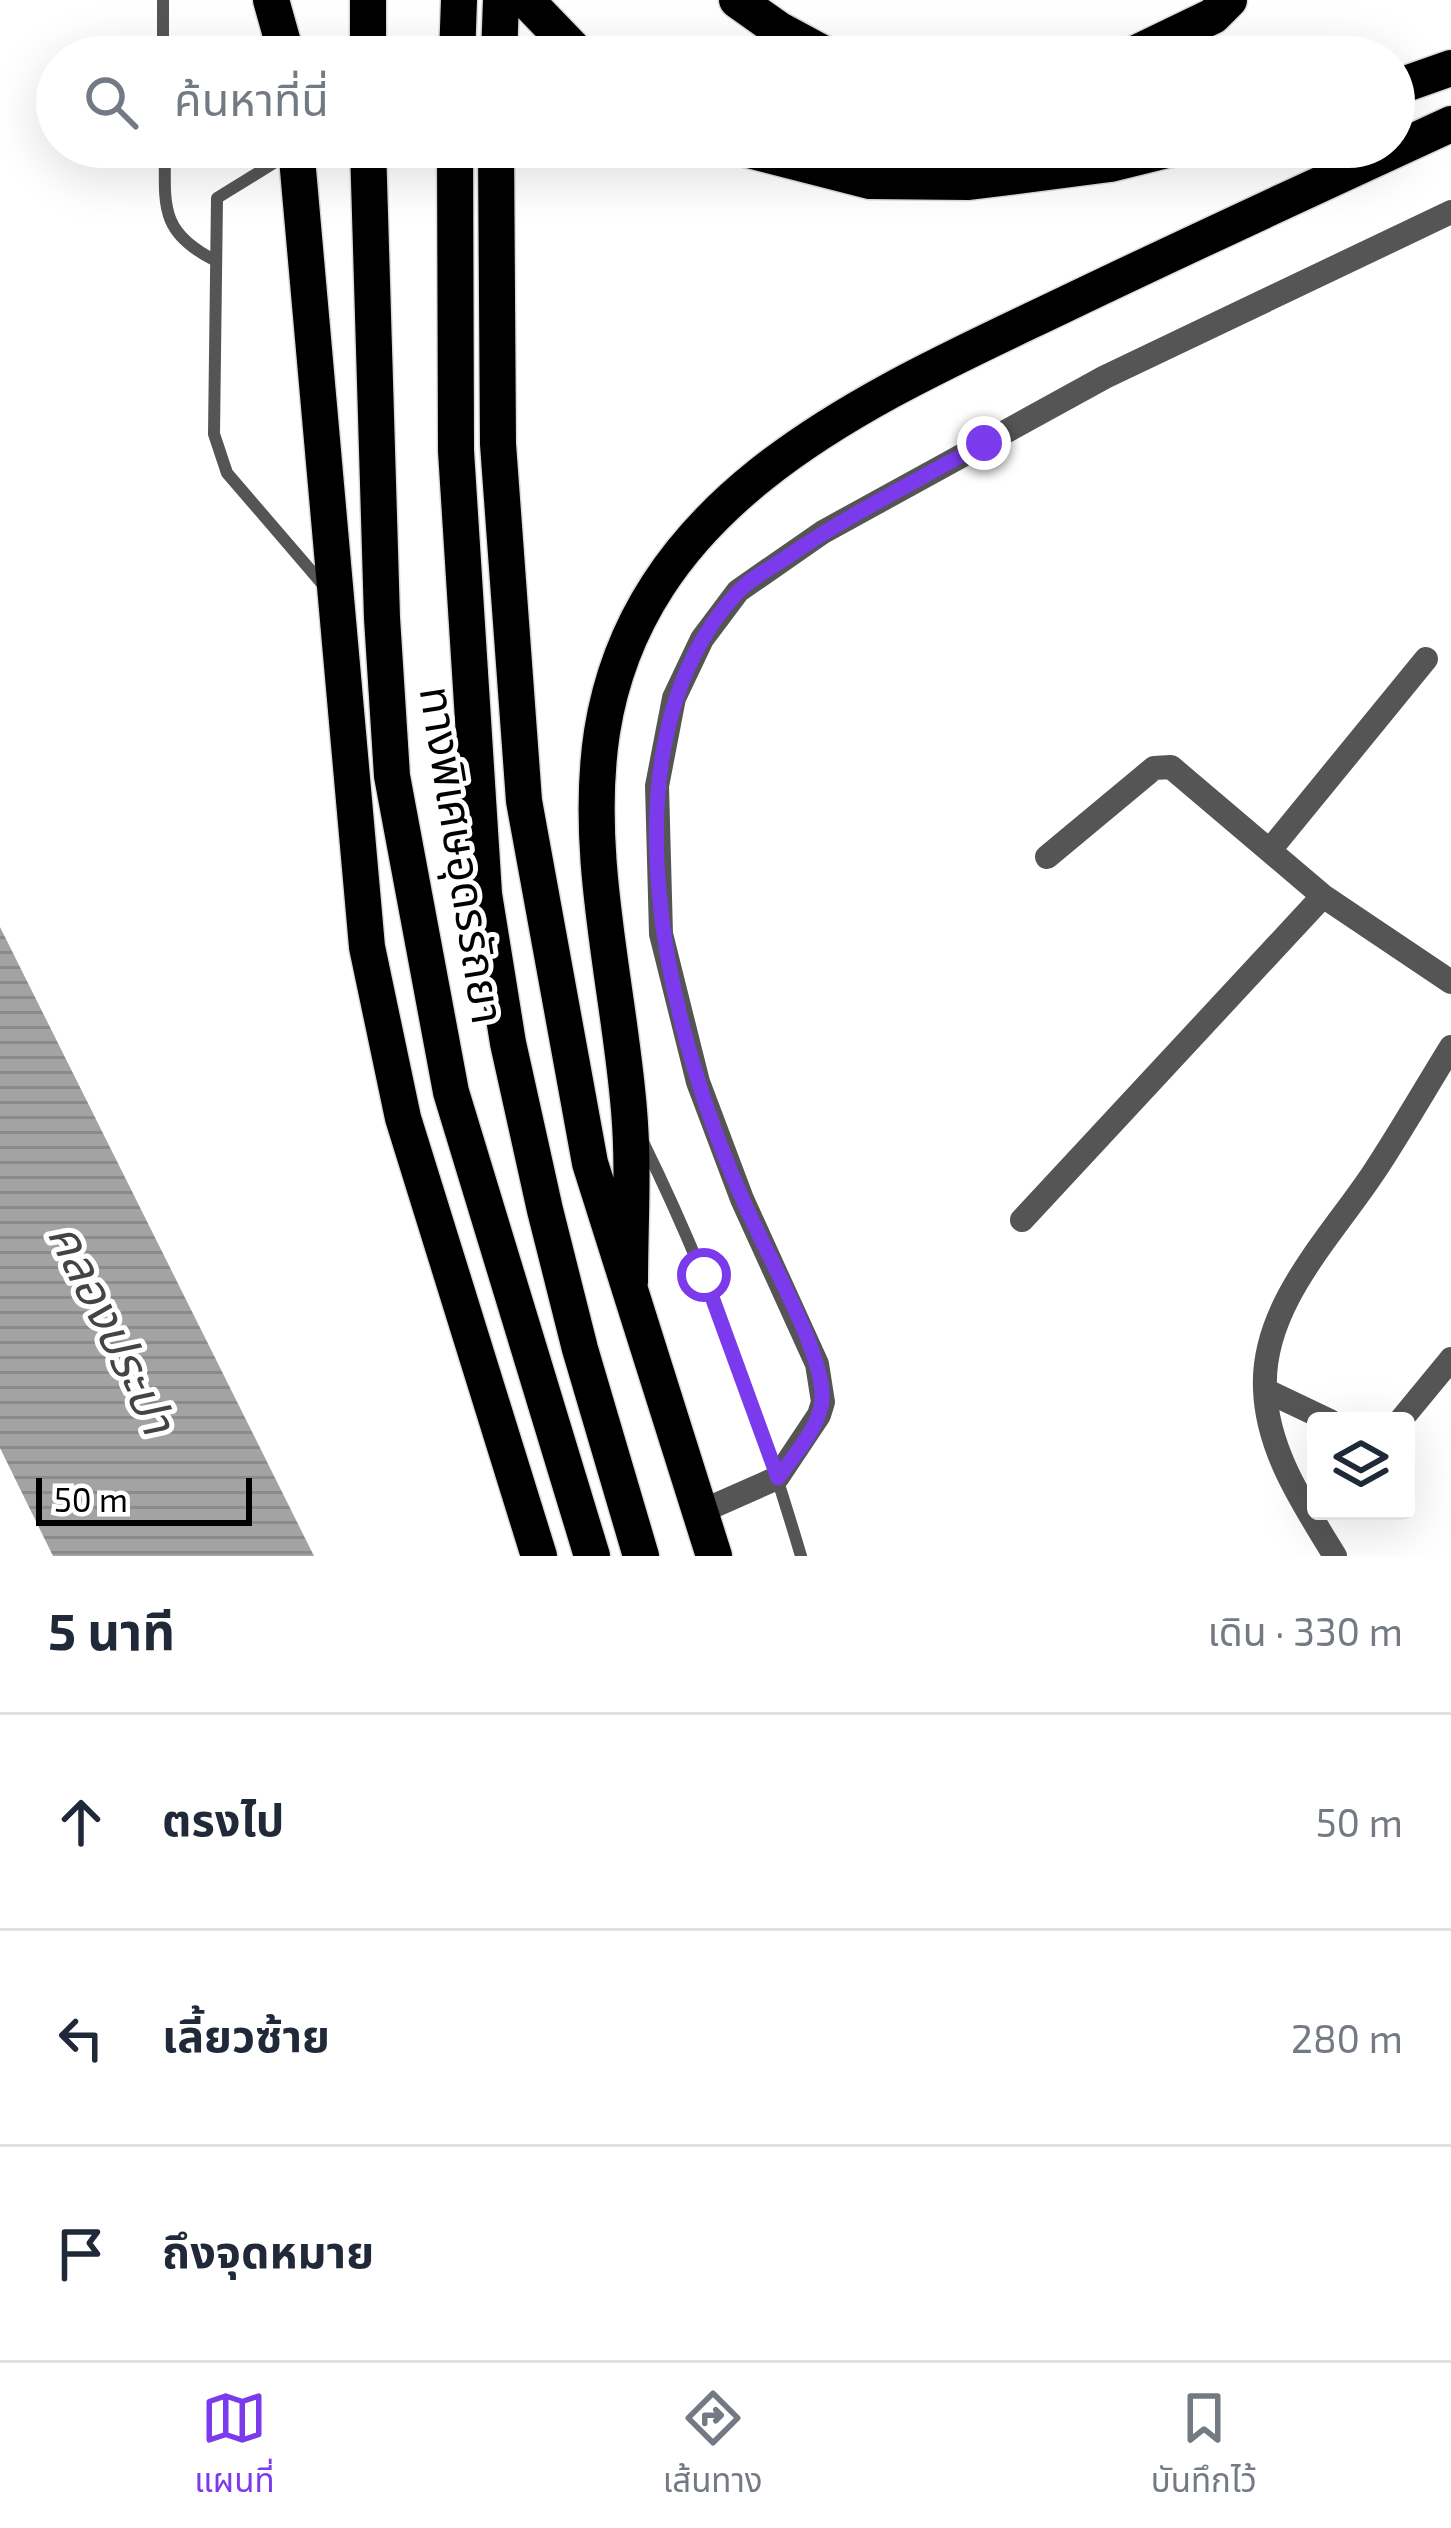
<!DOCTYPE html>
<html lang="th">
<meta charset="utf-8">
<style>
:root{--surface:#fff;--page:#f6f6f7;--text:#1f2937;--muted:#747a83;--line:#e0e1e3;--accent:#7c3aed}
body{margin:0;font-family:"Exo 2","Noto Sans Thai",sans-serif;background:var(--page);color:var(--text)}
.controls{position:absolute;right:36px;bottom:36px;display:grid;overflow:hidden;border-radius:12px;box-shadow:0 12px 48px #0002}
.controls button{width:108px;height:108px;display:grid;place-items:center;padding:0;border:0;border-bottom:3px solid var(--line);background:var(--surface);color:var(--text);font:60px sans-serif}
.scale{position:absolute;left:36px;bottom:30px;width:216px;box-sizing:border-box;padding-left:12px;border:6px solid #000;border-top:0;font-size:33px;line-height:42px;white-space:nowrap;color:#000;-webkit-text-stroke:9px #fff;paint-order:stroke}
.stop{position:absolute;width:36px;height:36px;margin:-27px;border:9px solid #7c3aed;border-radius:50%;background:#fff}
.stop.end{background:#7c3aed;border-color:#fff;box-shadow:0 3px 12px #0008}
.list{margin:0;padding:0;list-style:none}
h2{display:flex;justify-content:space-between;align-items:center;height:156px;margin:0;padding:0 48px;font-size:51px}
h2 small{font-size:39px;font-weight:400;color:var(--muted)}
.list li{display:grid;grid-template-columns:78px 1fr auto;gap:36px;align-items:center;box-sizing:border-box;height:216px;padding:0 48px;border-top:3px solid var(--line)}
.list b{display:block;font-size:45px;white-space:nowrap}
.list em{font-size:39px;font-style:normal;color:var(--muted)}
.icon{flex:none;width:66px;height:66px;fill:none;stroke:currentColor;stroke-width:2;stroke-linecap:round;stroke-linejoin:round}
.map{position:relative;flex:none;width:1451px;height:1556px;overflow:hidden}
.search{position:absolute;background:var(--surface);box-shadow:0 12px 48px #0002;left:36px;right:36px;top:36px;height:132px;display:flex;align-items:center;gap:30px;box-sizing:border-box;padding:0 42px;border-radius:66px;color:var(--muted);font-size:45px}
.sheet{height:804px;background:var(--surface)}
nav{display:flex;justify-content:space-around;align-items:center;box-sizing:border-box;height:168px;border-top:3px solid var(--line);background:var(--surface);font-size:33px;color:var(--muted)}
nav a{display:grid;justify-items:center;gap:6px}
nav .on{color:var(--accent)}
.map>svg:first-child{display:block}
.water{fill:url(#water-rules)}
.lines{fill:none;stroke-linecap:round;stroke-linejoin:round}
.motorway-casing{stroke:#dbdbdb;stroke-width:39}
.service{stroke:#555;stroke-width:12}
.minor{stroke:#555;stroke-width:24}
.motorway{stroke:#000;stroke-width:36}
.route{stroke:#7c3aed;stroke-width:15}
.labels{text-anchor:middle;stroke-width:10;stroke-linejoin:round;paint-order:stroke}
.street-label{font-size:45px;fill:#000;stroke:#fff}
.water-label{font-size:48px;font-style:italic;fill:#444;stroke:#fff}
</style>
<div class="map">
<svg width="1451" height="1556" viewBox="0 0 1451 1556">
<defs>
<pattern id="water-rules" width="6" height="5" patternUnits="userSpaceOnUse" patternTransform="scale(3)"><rect width="6" height="5" fill="#a3a3a3"/><path d="M0 2.5h6" fill="none" stroke="#8b8b8b"/></pattern>
</defs>
<rect width="100%" height="100%" fill="#fff"/>
<path class="water" d="M0 927 314 1556H53L0 1448Z"/>
<g class="lines">
<defs>
<path id="motorway" d="M271 0 287 57
M526 0 581 57
M737 0 778 29 830 57
M368 57V0
M457 57 459 0
M499 57 501 0
M1128 57 1213 16 1229 0
M1394 88 1451 68
M296 147 367 947 403 1118 539 1556
M368 147 382 618 392 776 451 1092 592 1556
M455 147 456 451 484 894 508 1043 545 1210 580 1349 641 1556
M496 147 498 444 524 801 590 1163 714 1556
M737 147 870 181 969 182 1110 164 1179 147
M630 1282C630 1225 634 1167 629 1110 619 986 583 857 602 732 640 490 879 394 1074 300 1199 240 1325 182 1451 124"/>
</defs>
<use href="#motorway" class="motorway-casing"/>
<path class="service" d="M163 0V57
M165 147C165 205 158 232 216 261
M290 153 217 198 214 434 227 473 325 587
M643 1142C708 1274 759 1414 801 1556"/>
<path class="minor" d="M1270 850 1426 659
M1047 857 1154 768 1171 767 1323 896 1451 982
M1022 1220 1323 896
M1265 1390 1330 1421
M1400 1421 1451 1359
M698 1513 777 1478 819 1415 823 1402 817 1364 742 1199 698 1082 661 934 657 786 674 698 702 639 738 591 823 532 1105 377 1451 212
M1335 1556C1304 1505 1267 1451 1265 1389 1261 1306 1331 1237 1374 1172 1401 1131 1425 1089 1451 1047"/>
<use href="#motorway" class="motorway"/>
</g>
<g class="lines">
<path class="route" d="M704 1275 778 1478C792 1457 820 1427 822 1400 826 1357 765 1251 746 1207 669 1037 595 748 736 594 749 579 771 568 787 557 850 514 918 480 984 443"/>
</g>
<g class="labels">
<g class="street-label">
<text transform="translate(462 855) rotate(81)" y="16">ทางพิเศษอุดรรัถยา</text>
</g>
<g class="water-label">
<text transform="translate(112 1328) rotate(64)" y="17">คลองประปา</text>
</g>
</g>
</svg>
<div class="controls">
<button><svg class="icon" aria-label="layers" viewBox="0 0 24 24"><path d="M12 4l9 5-9 5-9-5zM3 14l9 5 9-5"/></svg></button>
</div>
<div class="scale">50 m</div>
<div class="stop" style="left:704px;top:1275px"></div>
<div class="stop end" style="left:984px;top:443px"></div>
<div class="search"><svg class="icon" aria-label="search" viewBox="0 0 24 24"><circle cx="10" cy="10" r="6"/><path d="M15 15l6 6"/></svg>ค้นหาที่นี่</div>
</div>
<section class="sheet">
<h2>5 นาที<small>เดิน · 330 m</small></h2>
<ul class="list">
<li><svg class="icon" aria-label="ahead" viewBox="0 0 24 24"><path d="M12 20V5M6 11l6-6 6 6"/></svg><div><b>ตรงไป</b></div><em>50 m</em></li>
<li><svg class="icon" aria-label="left" viewBox="0 0 24 24"><path d="M17 20v-9H6M10 6l-5 5 5 5"/></svg><div><b>เลี้ยวซ้าย</b></div><em>280 m</em></li>
<li><svg class="icon" aria-label="arrive" viewBox="0 0 24 24"><path d="M6 21V4h12l-3 4 3 4H6"/></svg><div><b>ถึงจุดหมาย</b></div></li>
</ul>
</section>
<nav>
<a class="on"><svg class="icon" aria-label="map" viewBox="0 0 24 24"><path d="M3 6l6-2 6 2 6-2v14l-6 2-6-2-6 2zM9 4v14M15 6v14"/></svg>แผนที่</a>
<a><svg class="icon" aria-label="directions" viewBox="0 0 24 24"><path d="M12 3l9 9-9 9-9-9zM9 14v-3h6M13 9l2 2-2 2"/></svg>เส้นทาง</a>
<a><svg class="icon" aria-label="saved" viewBox="0 0 24 24"><path d="M7 4h10v16l-5-4-5 4z"/></svg>บันทึกไว้</a>
</nav>
